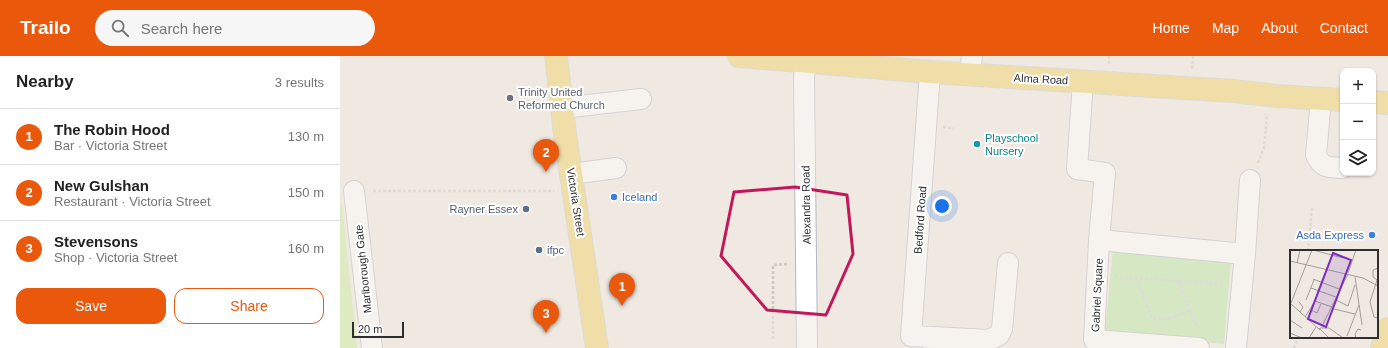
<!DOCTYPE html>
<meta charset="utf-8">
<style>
:root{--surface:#fff;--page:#f6f6f6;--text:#222;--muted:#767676;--line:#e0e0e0;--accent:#ea580c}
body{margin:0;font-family:Arial,sans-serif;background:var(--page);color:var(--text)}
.controls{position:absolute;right:12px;top:12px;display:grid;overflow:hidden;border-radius:8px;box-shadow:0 1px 3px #0004}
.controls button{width:36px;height:36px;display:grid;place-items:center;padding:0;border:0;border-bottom:1px solid var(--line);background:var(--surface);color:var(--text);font:20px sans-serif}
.scale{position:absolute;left:12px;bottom:10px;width:52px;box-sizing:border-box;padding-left:4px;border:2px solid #2e2e2e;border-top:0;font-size:11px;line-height:14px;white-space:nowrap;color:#2e2e2e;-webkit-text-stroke:3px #fff;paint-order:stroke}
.you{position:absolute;left:602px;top:150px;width:14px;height:14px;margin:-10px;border:3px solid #fff;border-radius:50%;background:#1a73e8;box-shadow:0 0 0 6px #1a73e833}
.badge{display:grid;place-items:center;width:26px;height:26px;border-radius:50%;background:var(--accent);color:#fff;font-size:13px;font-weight:700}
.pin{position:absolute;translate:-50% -33px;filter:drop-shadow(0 1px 2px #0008)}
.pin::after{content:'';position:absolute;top:21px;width:14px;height:12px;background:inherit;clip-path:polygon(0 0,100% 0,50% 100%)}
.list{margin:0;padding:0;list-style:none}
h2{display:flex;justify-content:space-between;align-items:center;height:52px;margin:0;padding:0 16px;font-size:17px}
h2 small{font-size:13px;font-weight:400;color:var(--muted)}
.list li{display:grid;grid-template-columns:26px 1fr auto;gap:12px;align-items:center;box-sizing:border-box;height:56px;padding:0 16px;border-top:1px solid var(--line)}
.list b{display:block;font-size:15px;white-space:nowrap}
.list p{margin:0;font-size:13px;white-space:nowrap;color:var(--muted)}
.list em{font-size:13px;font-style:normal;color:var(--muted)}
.actions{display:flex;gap:8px;padding:12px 16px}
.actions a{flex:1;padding:9px 0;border:1px solid var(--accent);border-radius:12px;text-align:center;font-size:14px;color:var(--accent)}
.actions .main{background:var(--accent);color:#fff}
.icon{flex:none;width:22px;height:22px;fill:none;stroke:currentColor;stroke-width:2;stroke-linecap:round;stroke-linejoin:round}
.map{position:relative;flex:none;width:1048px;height:292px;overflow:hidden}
header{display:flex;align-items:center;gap:24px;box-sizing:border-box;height:56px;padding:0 20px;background:var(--accent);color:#fff}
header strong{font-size:19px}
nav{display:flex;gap:22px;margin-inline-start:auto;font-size:14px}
.search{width:280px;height:36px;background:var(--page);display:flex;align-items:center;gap:10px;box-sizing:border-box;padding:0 14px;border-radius:22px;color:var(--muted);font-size:15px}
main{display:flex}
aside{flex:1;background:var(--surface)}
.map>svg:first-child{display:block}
.green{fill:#b6e59e}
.pitch{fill:#c9ec9a}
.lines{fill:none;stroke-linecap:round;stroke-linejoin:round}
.minor-casing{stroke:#b4b7c1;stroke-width:22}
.major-casing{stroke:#c9c9c9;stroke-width:24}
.path{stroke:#c9c9c9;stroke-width:2.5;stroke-dasharray:3 2;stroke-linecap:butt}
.minor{stroke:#fff;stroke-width:20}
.major{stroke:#f2d163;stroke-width:22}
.marked{fill:none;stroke:#c2185b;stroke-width:3;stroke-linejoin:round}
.worship-dot{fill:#6b7280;stroke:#fff;stroke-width:1.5}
.culture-dot{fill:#0f9aa8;stroke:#fff;stroke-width:1.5}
.shop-dot{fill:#3f7fe0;stroke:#fff;stroke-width:1.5}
.service-dot{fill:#5c6f8a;stroke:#fff;stroke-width:1.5}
.labels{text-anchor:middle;stroke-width:4;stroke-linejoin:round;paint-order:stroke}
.street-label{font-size:11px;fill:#2e2e2e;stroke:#fff}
.worship-label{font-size:11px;fill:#5b616d;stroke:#fff;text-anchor:start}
.culture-label{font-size:11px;fill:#0d838f;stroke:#fff;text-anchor:start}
.shop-label{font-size:11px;fill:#366cbe;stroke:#fff;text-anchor:start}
.service-label{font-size:11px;fill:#4e5e75;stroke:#fff;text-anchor:end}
.inset-road{fill:none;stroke:#a29e99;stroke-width:1}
.view{fill:#7b2cbf;fill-opacity:0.15;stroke:#7b2cbf;stroke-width:2}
.inset-edge{fill:none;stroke:#2e2e2e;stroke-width:2}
</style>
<header>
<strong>Trailo</strong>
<div class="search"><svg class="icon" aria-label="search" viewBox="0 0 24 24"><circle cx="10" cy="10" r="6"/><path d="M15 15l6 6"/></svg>Search here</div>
<nav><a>Home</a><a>Map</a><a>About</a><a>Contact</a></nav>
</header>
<main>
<aside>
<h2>Nearby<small>3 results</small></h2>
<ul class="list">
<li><span class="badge">1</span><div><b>The Robin Hood</b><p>Bar · Victoria Street</p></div><em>130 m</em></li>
<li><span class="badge">2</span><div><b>New Gulshan</b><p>Restaurant · Victoria Street</p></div><em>150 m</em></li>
<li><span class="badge">3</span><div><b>Stevensons</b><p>Shop · Victoria Street</p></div><em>160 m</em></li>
</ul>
<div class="actions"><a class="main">Save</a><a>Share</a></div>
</aside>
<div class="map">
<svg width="1048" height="292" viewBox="0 0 1048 292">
<rect width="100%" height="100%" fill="#efe9e1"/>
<path class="green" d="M773 192 891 203 884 288 765 277Z"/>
<path class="pitch" d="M2 148 17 292H0V149Z"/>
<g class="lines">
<defs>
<path id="minor" d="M465 6 464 23 467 292
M590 16 571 280 593 281V292
M630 18 632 0
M743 25 737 113 765 117 759 184 754 284 859 292
M981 43 976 99C982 113 990 111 1003 112
M222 52 301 43
M232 118 276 112
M14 135 32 292
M759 184 905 198 896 292
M905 198 910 124
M593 281 649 284 659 279 662 273 668 207"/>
<path id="major" d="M216 0 225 78 257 292
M399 0 590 16 893 35 937 40 1003 44
M1033 46 1048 47
M1042 292 1048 273"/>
</defs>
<use href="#minor" class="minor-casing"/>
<use href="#major" class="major-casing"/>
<path class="path" d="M769 0V8
M852 13 853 0
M603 71 614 72
M918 107 924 92 927 58
M33 135H214
M968 195 972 152
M775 220 883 229
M796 221 812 262 828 263 850 255
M838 225 858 273
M433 283V209L448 208
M954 292 958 281"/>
<use href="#minor" class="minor"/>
<use href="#major" class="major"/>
</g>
<path d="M0 0H1048V292H0ZM455 131 507 139 513 198 486 259 427 254 381 200 394 136Z" fill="#efe9e1" fill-opacity=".55" fill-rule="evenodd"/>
<path class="marked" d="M455 131 507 139 513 198 486 259 427 254 381 200 394 136Z"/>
<circle class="worship-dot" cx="170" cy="42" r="4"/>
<circle class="culture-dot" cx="637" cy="88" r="4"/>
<g class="shop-dot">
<circle cx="274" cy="141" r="4"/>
<circle cx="1032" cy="179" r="4"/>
</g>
<g class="service-dot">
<circle cx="186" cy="153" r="4"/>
<circle cx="199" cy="194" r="4"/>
</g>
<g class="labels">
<g class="street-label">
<text transform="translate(701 23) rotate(3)" y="4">Alma Road</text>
<text transform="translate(236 146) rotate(81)" y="4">Victoria Street</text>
<text transform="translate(466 149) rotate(-91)" y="4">Alexandra Road</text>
<text transform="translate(580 164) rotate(-86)" y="4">Bedford Road</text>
<text transform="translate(23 213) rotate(-96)" y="4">Marlborough Gate</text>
<text transform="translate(757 239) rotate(-87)" y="4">Gabriel Square</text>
</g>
<g class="worship-label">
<text x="178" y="40">Trinity United<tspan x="178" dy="13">Reformed Church</tspan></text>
</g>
<g class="culture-label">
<text x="645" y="86">Playschool<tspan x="645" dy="13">Nursery</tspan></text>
</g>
<g class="shop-label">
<text x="282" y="145">Iceland</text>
<text x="1024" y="183" text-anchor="end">Asda Express</text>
</g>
<g class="service-label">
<text x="178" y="157">Rayner Essex</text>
<text x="207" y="198" text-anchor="start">ifpc</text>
</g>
</g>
<g transform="translate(950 194)">
<rect width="88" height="88" fill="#efe9e1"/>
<path class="inset-road" d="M23 0 53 8M0 11 73 28 88 36M7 13 10 0M58 23 66 0M65 27 72 75M88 27 80 52 84 67 88 68M23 29 49 39M87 30 83 27V20L88 18M21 38 46 47M16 50 24 30M46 50 58 56 65 35M9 52 13 57 10 62M0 53 30 80M1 53 22 0M44 59 65 64M21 60 27 63 31 54M15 67 25 51 42 57M0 70 12 78M29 78 39 88M32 78H39L53 88M30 80 58 24M0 83 12 88M57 86 69 55M19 88 26 77M66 88 65 84 68 79 71 80"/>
<path class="view" d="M43 3 61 10 36 77 18 69Z"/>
<rect width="88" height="88" class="inset-edge"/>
</g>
</svg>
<div class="controls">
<button>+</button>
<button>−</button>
<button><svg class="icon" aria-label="layers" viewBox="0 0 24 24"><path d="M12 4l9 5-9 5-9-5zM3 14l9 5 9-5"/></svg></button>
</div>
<div class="scale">20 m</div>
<div class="you"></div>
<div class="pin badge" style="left:282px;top:250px">1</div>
<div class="pin badge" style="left:206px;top:116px">2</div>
<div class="pin badge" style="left:206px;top:277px">3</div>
</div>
</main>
